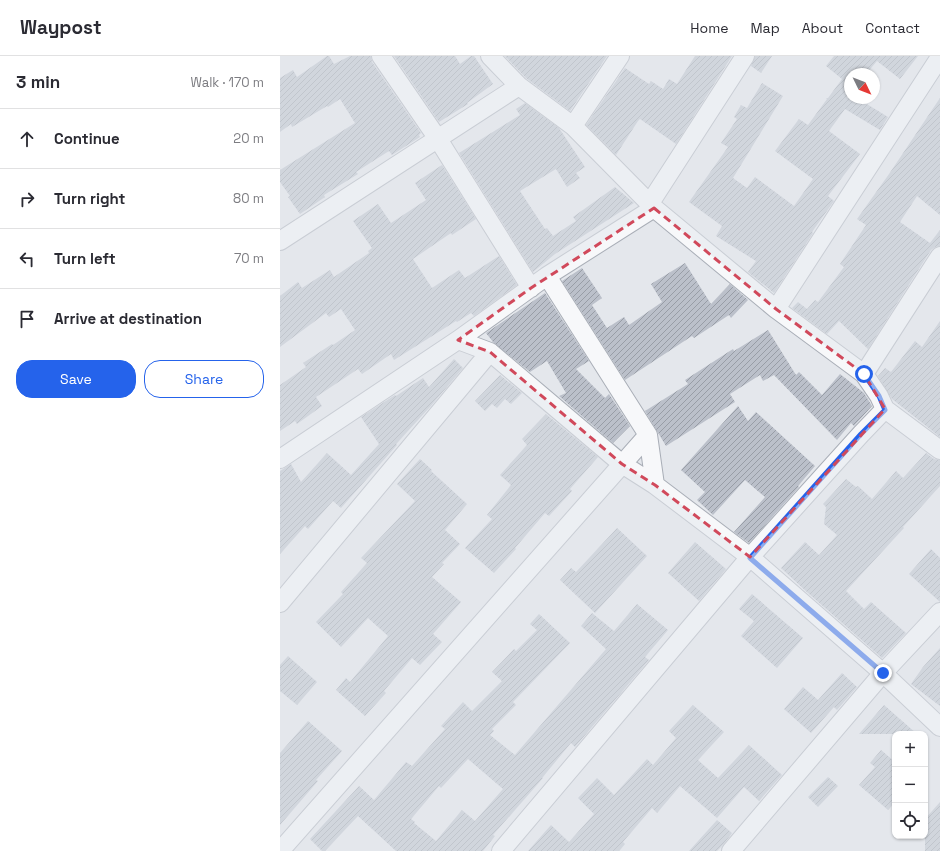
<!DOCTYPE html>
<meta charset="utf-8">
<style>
:root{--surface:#fff;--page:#f7f7f7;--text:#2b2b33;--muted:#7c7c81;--line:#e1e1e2;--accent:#2563eb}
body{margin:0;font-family:"Space Grotesk",sans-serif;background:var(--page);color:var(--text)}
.controls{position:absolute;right:12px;bottom:12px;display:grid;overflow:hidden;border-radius:8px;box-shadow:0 1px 3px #0004}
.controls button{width:36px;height:36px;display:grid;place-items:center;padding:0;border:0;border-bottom:1px solid var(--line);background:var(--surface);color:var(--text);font:20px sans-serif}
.compass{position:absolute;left:564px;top:12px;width:36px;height:36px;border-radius:50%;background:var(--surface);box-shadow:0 1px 3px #0004;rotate:133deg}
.stop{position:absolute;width:12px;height:12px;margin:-9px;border:3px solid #2563eb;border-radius:50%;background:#fff}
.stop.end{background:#2563eb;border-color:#fff;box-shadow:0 1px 4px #0008}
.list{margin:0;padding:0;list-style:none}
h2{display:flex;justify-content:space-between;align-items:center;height:52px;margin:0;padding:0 16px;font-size:17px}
h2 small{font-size:13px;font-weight:400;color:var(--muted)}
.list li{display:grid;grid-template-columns:26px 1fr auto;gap:12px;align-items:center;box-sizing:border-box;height:60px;padding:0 16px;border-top:1px solid var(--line)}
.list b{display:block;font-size:15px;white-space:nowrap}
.list em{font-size:13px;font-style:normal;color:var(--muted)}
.actions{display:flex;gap:8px;padding:12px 16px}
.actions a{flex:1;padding:9px 0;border:1px solid var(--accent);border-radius:16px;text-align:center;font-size:14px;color:var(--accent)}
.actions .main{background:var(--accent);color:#fff}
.icon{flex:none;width:22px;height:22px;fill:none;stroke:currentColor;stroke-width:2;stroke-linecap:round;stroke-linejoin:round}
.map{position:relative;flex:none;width:660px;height:795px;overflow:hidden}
header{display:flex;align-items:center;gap:24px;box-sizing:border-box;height:56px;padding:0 20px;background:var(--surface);border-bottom:1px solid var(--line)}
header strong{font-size:19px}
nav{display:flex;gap:22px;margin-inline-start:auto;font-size:14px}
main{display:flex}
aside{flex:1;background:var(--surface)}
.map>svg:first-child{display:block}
.building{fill:url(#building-hatch);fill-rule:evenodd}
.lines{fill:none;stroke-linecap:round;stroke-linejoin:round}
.minor-casing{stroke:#a9aeb7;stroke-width:20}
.minor{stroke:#f7f8fa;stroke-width:18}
.route{stroke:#2563eb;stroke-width:5}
.marked{fill:none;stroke:#d1495b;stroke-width:3;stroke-dasharray:8 5;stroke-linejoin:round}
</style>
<header>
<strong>Waypost</strong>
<nav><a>Home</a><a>Map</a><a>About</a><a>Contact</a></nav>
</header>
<main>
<aside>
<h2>3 min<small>Walk · 170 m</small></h2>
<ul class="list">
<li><svg class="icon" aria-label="ahead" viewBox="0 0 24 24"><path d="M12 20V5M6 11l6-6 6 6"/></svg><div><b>Continue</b></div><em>20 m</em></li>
<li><svg class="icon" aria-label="right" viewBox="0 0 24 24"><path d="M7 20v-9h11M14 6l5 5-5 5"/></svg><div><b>Turn right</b></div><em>80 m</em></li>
<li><svg class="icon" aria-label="left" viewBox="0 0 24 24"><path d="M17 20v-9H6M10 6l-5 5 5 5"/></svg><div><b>Turn left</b></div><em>70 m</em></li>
<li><svg class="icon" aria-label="arrive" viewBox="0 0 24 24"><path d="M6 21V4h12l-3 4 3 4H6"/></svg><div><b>Arrive at destination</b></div></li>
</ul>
<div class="actions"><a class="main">Save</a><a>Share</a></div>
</aside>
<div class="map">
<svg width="660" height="795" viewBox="0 0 660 795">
<defs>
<pattern id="building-hatch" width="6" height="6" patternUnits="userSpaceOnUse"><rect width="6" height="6" fill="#bbc0ca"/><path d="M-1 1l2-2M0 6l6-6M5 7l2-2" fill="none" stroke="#989da6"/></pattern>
</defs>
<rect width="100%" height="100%" fill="#e4e7ec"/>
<path class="building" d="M47 0H49L54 8 70 0H91L92 6 141 77 139 79 140 81 112 99 109 95 76 116 78 118 44 139 45 141 20 158 8 141 10 140 0 126V114L75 67 60 43 48 51 47 50 12 71 11 68 0 76V22L13 14 17 21Z
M114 0H175L180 8 191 0H194L213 28 187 47 188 48 159 66Z
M225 0H327L290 55 246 22Z
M415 0H452L396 88 360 63 358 65 336 99 306 69 345 12 369 28 371 25 383 33 389 23 397 28Z
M475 0H492L481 17 471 10Z
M554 0H638L620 23 597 5 586 18H570V38L567 42H577L608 61 600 74 565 53 549 75 580 98 548 140 554 145 532 176 533 177 494 237 468 216 476 205 436 180 442 170 409 146 448 91 441 87 457 63 454 61 461 49 467 52 482 27 503 40 453 122 467 132 475 121 514 150 533 123 495 95 519 63 528 69 547 43 546 42H548L562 23 546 10Z
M660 42V159L637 140 620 166 650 187 660 174V190L655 191 651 194 588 293 559 265 547 278 512 252 518 246 527 253 535 244 538 246 564 211 560 208 586 169 577 163 609 118Z
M245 47 279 72 305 111 296 117 300 122 287 131 276 113 240 135 265 173 267 172 273 180 296 165 293 161 335 131 354 147 275 198 253 216 179 97 240 59 236 53Z
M162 109 196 163 172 179 171 177 133 203 152 232 179 214 185 222 219 200 237 229 194 260 191 257 177 266 176 265 114 304 111 298 82 318 78 313 36 341 42 350 17 368 15 365 0 375V329L26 311 23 307 52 288 53 289 75 274 61 253 49 261 46 257 0 291V240L18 226 22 232 50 214 54 221 89 197 88 195 92 192 73 165 98 148 111 167 146 144 135 127Z
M405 207 431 248 450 228 468 244 451 262 449 259 414 282 412 280 345 324 282 225 302 212 322 242 312 249 327 272 344 261 349 269 382 246 371 228Z
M265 237 309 305 296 313 325 342 329 338 350 370 333 387 279 340 286 337 267 305 250 316 213 286 206 277Z
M660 265V381L612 343 598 320 605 312 611 316 635 285 642 291Z
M488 274 516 319 519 316 542 339 560 318 584 337 592 350 574 370 571 367 557 384 494 319 483 325 480 319 450 338 455 346 386 390 365 355 408 328 405 324 453 293 454 295Z
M174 303 183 312 150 351 116 388 117 389 61 452 53 445 28 473 25 470 0 498V415L11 408 21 426 47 397 71 419 99 388 81 361 115 339 116 340 143 322 149 331Z
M220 319 242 337 231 348 225 343 217 352 212 348 205 355 195 345Z
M458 350 468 365 476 356 535 410 518 430 519 431 469 487 454 476 485 441 465 424 433 459 417 444 425 436 401 414Z
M266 358 318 401 290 433 292 435 269 460 265 457 235 492 236 493 214 517 185 492 212 463 207 459 231 429 220 419 247 389 242 383Z
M646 397 654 403 660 404V430L623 471 624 472 566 535 584 553 591 546 626 577 602 602 528 537 501 512 525 486 539 499 557 479 544 468 546 451 543 448 566 423 576 431 578 430 592 443 616 415 623 422Z
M140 403 152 414 151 415 187 448 165 474 180 488 162 507 164 508 152 521 181 546 153 578 162 586 140 609 132 602 104 635 106 637 85 660 56 634 66 622 70 626 108 580 88 562 61 591 36 566 63 538 61 536 87 507 81 502 135 445 117 428Z
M337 472 367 500 315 557 280 524 291 512 296 516Z
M415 486 446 513 419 545 388 517Z
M651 493 660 502V546L629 518Z
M472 538 523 582 497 612 461 580 474 565 459 553Z
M357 548 388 574 365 601 369 604 295 691 291 687 262 722H263L213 779 215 780 203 795H116L78 760 45 795H42L30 783 79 730 94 744 126 706 132 710 165 673 161 670 183 646 192 655 222 625 212 616 234 593 236 595 257 574 250 568 259 558 290 587 233 646 236 649 212 673 214 675 210 679 235 699 326 593 301 570 312 557 334 575ZM188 703 223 733 195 765 182 754 156 785 134 767 135 766 131 763 159 730 161 732Z
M660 592V650L631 628 643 611Z
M8 600 37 626 17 649 0 635V609Z
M562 617 577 631 557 654 554 651 531 677 504 653 523 631 538 644Z
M413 649 444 676 418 704 438 722 469 689 502 719 479 745 464 731 437 762 400 730 377 757 372 752 343 786 345 788 339 795H248L271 769 289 786 314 758 298 742 317 722 334 739 367 703 373 709 396 682 389 675Z
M604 649 637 678H579Z
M28 665 62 695 36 724 38 725 0 769V697Z
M601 694 615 706V746L608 754 579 729 595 711 590 707Z
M548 721 558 730 538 751 528 741Z
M660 746V795H645V763Z
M437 764 452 777 443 789 437 795H409Z"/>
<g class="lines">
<defs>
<path id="minor" d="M101 0 158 83 251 232
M210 0 239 30 293 70 374 152 496 253 584 318 599 340 605 353 581 378 470 501 221 795
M293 70 340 0
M370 147 465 0
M0 185 239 30
M267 220 368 379 375 429 470 501 603 617 660 671
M496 253 660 1
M210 296 342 408 375 429
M584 318 660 200
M605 353 660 394
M0 403 178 284 267 220 374 152
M0 547 210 296 178 284
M0 795 368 379
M451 795 603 617 660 556"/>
</defs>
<use href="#minor" class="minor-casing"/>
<use href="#minor" class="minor"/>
</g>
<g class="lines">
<path class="route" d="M584 318 599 340 605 354 581 378 470 502 603 617"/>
</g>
<path d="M0 0H660V795H0ZM374 152 496 253 584 318 605 353 470 501 375 429 342 408 210 296 178 284 251 232Z" fill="#e4e7ec" fill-opacity=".55" fill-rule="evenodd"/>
<path class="marked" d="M374 152 496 253 584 318 605 353 470 501 375 429 342 408 210 296 178 284 251 232Z"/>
</svg>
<div class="controls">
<button>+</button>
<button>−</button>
<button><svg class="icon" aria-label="locate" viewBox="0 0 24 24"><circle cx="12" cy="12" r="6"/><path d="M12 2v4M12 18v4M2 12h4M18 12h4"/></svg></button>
</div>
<svg class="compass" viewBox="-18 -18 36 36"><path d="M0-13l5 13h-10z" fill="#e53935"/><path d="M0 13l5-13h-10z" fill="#7c7c81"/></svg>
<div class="stop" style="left:584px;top:318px"></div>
<div class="stop end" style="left:603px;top:617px"></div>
</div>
</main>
